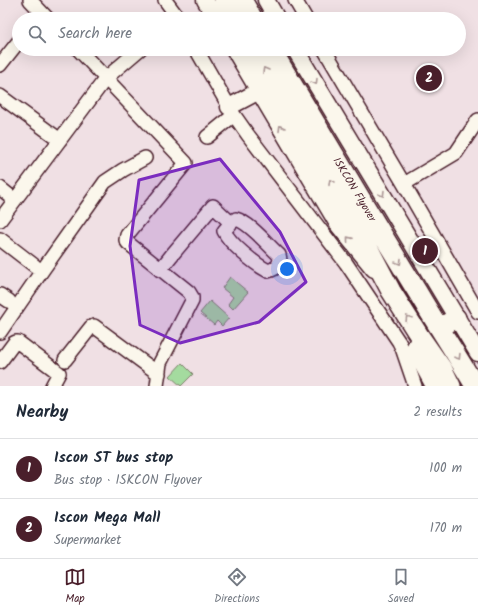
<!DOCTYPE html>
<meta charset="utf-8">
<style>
:root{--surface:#fff;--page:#f2f2f3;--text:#1f2937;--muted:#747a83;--line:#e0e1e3;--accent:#4a1f2b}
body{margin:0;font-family:Kalam,sans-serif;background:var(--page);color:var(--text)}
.you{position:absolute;left:287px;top:269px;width:14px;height:14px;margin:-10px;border:3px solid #fff;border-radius:50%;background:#1a73e8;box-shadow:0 0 0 6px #1a73e833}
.badge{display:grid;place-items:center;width:26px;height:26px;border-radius:50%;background:var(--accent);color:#fff;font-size:13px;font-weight:700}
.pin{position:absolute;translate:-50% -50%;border:2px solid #fff;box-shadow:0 1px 4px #0006}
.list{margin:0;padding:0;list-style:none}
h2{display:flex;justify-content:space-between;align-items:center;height:52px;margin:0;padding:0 16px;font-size:17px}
h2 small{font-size:13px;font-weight:400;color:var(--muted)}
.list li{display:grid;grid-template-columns:26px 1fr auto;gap:12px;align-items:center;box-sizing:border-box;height:60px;padding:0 16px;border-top:1px solid var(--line)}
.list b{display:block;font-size:15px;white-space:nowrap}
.list p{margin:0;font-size:13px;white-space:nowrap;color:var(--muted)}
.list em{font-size:13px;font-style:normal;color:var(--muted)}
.icon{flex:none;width:22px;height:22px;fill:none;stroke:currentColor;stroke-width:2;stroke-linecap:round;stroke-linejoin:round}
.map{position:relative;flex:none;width:478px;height:386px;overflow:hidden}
.search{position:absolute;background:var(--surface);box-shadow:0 4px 16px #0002;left:12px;right:12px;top:12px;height:44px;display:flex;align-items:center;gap:10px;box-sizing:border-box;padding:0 14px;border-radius:22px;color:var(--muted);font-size:15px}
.sheet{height:172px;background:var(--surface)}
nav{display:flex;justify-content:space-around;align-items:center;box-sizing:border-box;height:56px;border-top:1px solid var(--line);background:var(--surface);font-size:11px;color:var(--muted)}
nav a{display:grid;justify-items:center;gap:2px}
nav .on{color:var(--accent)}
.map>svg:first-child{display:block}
.green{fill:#a4db9f;stroke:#777d65}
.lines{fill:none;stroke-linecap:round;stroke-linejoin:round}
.minor-casing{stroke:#4a1f2b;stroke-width:16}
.major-casing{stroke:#4a1f2b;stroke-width:19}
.highway-casing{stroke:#4a1f2b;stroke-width:22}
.minor{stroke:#fbf7ec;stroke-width:13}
.major{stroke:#fbf7ec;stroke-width:16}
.highway{stroke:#fbf7ec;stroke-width:19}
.oneway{stroke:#ab9695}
.marked{fill:#7b2cbf;fill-opacity:0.2;stroke:#7b2cbf;stroke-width:3;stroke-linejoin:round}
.labels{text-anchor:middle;stroke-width:3;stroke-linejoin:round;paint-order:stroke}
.street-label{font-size:11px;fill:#4a1f2b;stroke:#fbf7ec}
</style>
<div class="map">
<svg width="478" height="386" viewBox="0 0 478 386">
<rect width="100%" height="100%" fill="#f0e0e4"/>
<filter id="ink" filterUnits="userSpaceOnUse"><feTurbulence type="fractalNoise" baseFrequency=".025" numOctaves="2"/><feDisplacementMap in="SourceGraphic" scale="8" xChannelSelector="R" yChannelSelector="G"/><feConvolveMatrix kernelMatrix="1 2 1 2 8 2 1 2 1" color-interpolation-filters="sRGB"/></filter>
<g filter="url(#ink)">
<path class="green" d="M230 277 248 292 233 309 228 304 233 297 222 288Z
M210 301 229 318 222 326 217 321 214 325 200 313Z
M182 363 193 374 181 386 170 376Z"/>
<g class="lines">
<defs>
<path id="minor" d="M30 0 48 19
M165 0 179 19
M295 0 306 19
M78 49 186 163 127 235 126 240 128 243 189 292 192 297V301L160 363 157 386
M196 49 234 115 248 135 346 263 399 342 402 348 415 386
M324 49 404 184 478 312
M0 65 19 41
M0 96 60 140
M207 137 234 115
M404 184 456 153 478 120
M0 188 15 200
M0 220 106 78 140 49
M0 239 35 266
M160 270 171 256 213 206 231 223 236 219C249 222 268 245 279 255 282 264 276 269 268 271 255 264 230 244 224 231L231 223
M0 295 9 301
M0 332 44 268 105 182 123 170 145 158
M65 360 91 327 94 326 159 374
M0 362 14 343 16 342H18L59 373 52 386"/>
<path id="major" d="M205 0 216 19
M266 0 277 19
M234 49 339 226 374 269
M295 49 478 353
M229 107 259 91
M420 337 414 349 434 386"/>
<path id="highway" d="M224 0 235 19
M242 0 253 19
M253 49 351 215 391 291 420 337 443 370 451 386
M271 49C320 130 368 212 418 293 436 324 457 355 475 386
M440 328 456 318"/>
</defs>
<use href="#minor" class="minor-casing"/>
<use href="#major" class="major-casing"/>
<use href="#highway" class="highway-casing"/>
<use href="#minor" class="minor"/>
<use href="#major" class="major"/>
<use href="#highway" class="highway"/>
</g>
<defs><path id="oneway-chevron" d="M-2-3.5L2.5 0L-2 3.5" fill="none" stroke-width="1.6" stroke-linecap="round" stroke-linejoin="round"/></defs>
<g class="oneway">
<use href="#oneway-chevron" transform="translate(265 70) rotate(-120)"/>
<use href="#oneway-chevron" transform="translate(315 82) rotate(59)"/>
<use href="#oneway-chevron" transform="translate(281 128) rotate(-121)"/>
<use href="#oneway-chevron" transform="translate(331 182) rotate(-120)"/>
<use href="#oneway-chevron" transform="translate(382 194) rotate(59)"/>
<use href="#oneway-chevron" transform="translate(349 239) rotate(-129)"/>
<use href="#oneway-chevron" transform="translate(399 262) rotate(59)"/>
<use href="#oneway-chevron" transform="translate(408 318) rotate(-122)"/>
<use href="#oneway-chevron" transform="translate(458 357) rotate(58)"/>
</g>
</g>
<path class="marked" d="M220 159 280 232 306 282 259 322 180 343 140 325 130 246 139 180Z"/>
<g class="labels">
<g class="street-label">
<text transform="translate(355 189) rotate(59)" y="4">ISKCON Flyover</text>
</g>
</g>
</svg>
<div class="you"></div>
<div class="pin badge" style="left:425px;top:251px">1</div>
<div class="pin badge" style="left:429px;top:78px">2</div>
<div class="search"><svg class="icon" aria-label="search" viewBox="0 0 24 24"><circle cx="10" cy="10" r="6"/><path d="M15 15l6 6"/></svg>Search here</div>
</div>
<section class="sheet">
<h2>Nearby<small>2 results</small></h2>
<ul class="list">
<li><span class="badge">1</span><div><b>Iscon ST bus stop</b><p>Bus stop · ISKCON Flyover</p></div><em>100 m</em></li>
<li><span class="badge">2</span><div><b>Iscon Mega Mall</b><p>Supermarket</p></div><em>170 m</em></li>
</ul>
</section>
<nav>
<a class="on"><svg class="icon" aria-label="map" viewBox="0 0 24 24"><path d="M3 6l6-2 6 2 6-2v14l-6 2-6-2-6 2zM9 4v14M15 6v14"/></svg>Map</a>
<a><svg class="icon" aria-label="directions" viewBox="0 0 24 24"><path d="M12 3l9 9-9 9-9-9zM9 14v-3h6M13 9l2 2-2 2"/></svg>Directions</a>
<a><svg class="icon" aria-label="saved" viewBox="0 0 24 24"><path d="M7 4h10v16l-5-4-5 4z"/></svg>Saved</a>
</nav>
